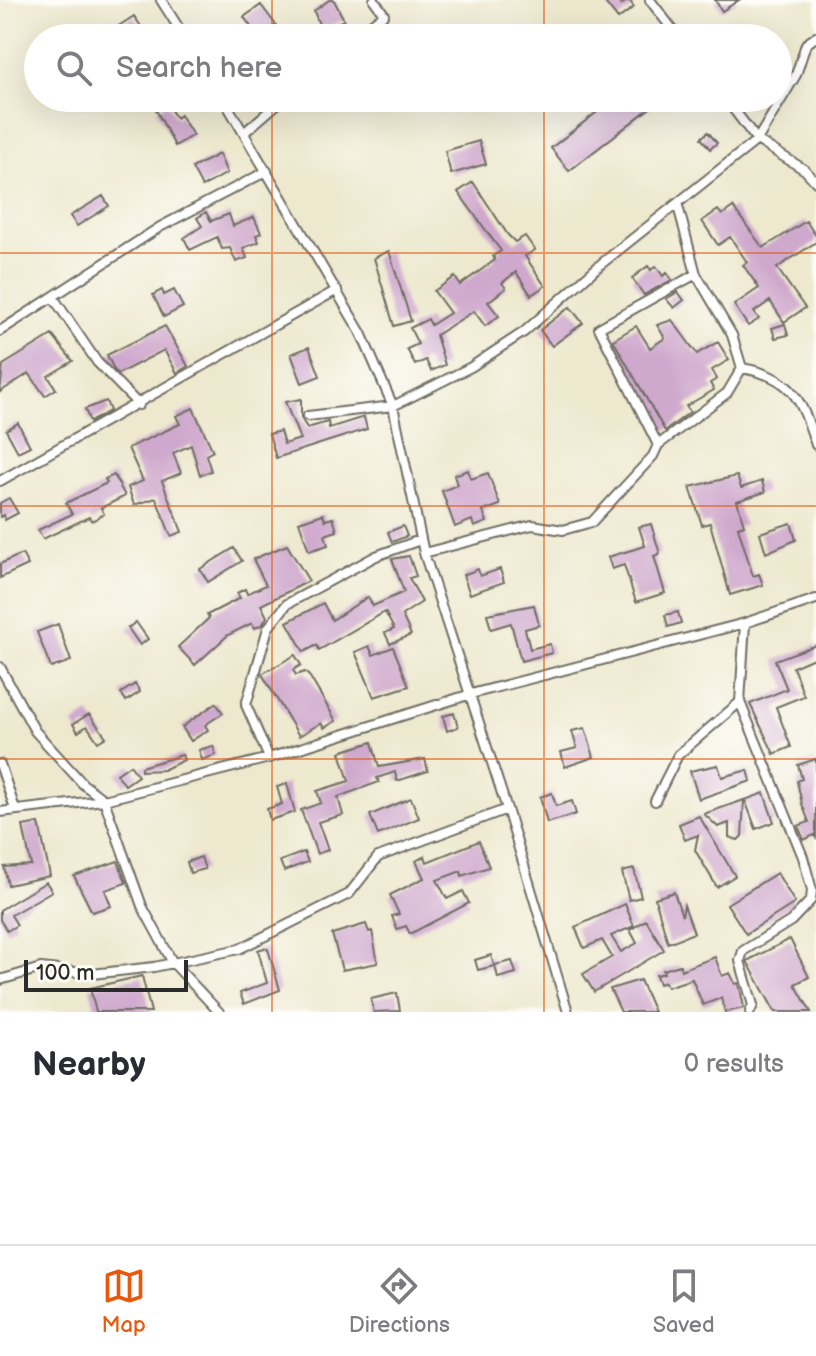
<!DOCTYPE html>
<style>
:root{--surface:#fff;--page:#f2f2f3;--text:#2b2b33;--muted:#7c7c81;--line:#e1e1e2;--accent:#ea580c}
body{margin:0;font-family:"Balsamiq Sans",sans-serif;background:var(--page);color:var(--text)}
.scale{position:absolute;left:24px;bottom:20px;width:164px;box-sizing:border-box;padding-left:8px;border:4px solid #2b2b2b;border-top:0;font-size:22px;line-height:28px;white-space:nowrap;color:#2b2b2b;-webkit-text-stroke:6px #fdfcf7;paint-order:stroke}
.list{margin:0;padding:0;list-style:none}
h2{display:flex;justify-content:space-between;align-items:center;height:104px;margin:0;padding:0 32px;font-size:34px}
h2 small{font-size:26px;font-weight:400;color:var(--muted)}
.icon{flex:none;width:44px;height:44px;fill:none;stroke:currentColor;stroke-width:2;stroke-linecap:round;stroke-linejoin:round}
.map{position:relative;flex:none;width:816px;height:1012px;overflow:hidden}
.search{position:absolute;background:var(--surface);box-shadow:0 8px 32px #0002;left:24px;right:24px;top:24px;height:88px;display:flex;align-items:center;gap:20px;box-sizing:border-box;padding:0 28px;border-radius:44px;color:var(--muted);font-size:30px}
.sheet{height:232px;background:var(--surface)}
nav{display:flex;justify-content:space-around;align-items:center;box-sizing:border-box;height:112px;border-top:2px solid var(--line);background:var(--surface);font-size:22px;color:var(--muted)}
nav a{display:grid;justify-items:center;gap:4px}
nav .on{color:var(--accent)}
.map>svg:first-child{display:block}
.building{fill:#cfa8cd}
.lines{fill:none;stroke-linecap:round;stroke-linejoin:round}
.street-casing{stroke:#6f6d64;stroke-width:12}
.street{stroke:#fff;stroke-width:8}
.grid{fill:none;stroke:#df570e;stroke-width:2;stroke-opacity:0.55}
</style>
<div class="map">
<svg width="816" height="1012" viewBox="0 0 816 1012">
<rect width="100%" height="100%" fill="#fdfcf7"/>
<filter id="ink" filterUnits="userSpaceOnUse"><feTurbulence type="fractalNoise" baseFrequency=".0125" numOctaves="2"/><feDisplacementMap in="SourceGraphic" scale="16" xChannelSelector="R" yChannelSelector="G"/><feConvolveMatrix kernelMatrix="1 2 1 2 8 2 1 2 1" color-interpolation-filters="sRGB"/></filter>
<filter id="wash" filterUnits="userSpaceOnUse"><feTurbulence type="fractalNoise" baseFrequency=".006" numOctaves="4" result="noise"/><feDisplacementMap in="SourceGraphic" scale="32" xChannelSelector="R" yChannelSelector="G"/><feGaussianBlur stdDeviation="1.8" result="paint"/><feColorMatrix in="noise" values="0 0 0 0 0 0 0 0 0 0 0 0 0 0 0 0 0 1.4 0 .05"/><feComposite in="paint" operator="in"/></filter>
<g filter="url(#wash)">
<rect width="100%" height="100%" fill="#ede8ce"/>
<g id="blocks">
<path class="building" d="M329 0H334L344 20 321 30 314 11Z
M603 0H617L621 5 629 0 634 7 618 19Z
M715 0H739L722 11Z
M261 5 276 25 259 38 244 17Z
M134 16 149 38H100Z
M615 98H650L655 104 569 171 551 148Z
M167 104 176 118 180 115 193 135 175 146 156 110Z
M708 132 717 143 710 149 701 138Z
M479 141 486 164 451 174 445 151Z
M219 154 227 173 202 187 192 168Z
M473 182 508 235 515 242 525 236 535 250 525 256 545 286 531 295 516 272 502 283 506 288 488 302 499 316 485 326 474 311 436 335 445 365 431 371 426 360 415 365 407 349 418 344 410 328 428 319 431 325 450 313 434 291 455 277 460 285 495 260 493 256 501 251 458 192Z
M103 196 109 206 77 226 70 216Z
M733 207 763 248 806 221 816 236V242L777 268 805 308 784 322 770 301 754 312 759 319 748 326 734 305 759 288 743 265 747 262 730 237 718 245 702 221 718 210 722 215Z
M206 212 211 221 229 214 233 226 254 217 261 233 256 235 259 242 243 248 247 258 236 262 230 248 222 249 217 237 190 250 184 238 202 226 197 218Z
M389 251 411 321 394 326 374 258Z
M648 266 651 270 656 266 663 276 667 273 672 280 644 295 632 278Z
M162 290 164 295 174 290 183 307 164 317 153 295Z
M678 292 684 300 674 308 666 299Z
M570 307 583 323 552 346 540 330Z
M672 320 697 354 718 342 729 360 712 370 717 379 710 383 714 390 686 406 690 412 665 431 613 340 636 326 650 348 665 338 657 325Z
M785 324 788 335 775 338 772 328Z
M165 326 188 366 177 373 164 350 118 374 114 370 107 355Z
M52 335 73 361 48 376 56 389 45 396 29 373 0 392 3 365Z
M309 347 320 376 302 383 291 354Z
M301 399V418L307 428 328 422 329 428 364 417 367 429 276 458 269 434 280 431 284 444 300 439 285 402Z
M106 401 110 411 90 422 85 409Z
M193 408 213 451 206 455 211 471 200 475 191 445 173 453 181 473 162 481 182 532 171 536 156 498 134 505 128 487 143 481 128 448 180 424 176 416Z
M18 423 30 446 18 452 6 430Z
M468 470 471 479 488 473 500 505 483 511 487 522 474 527 472 520 455 527 442 491 457 485 454 475Z
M114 475 125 496 101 508 104 514 92 521 89 517 43 539 38 530 72 514 66 503 107 483 105 479Z
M737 476 741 488 762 481 765 492 737 501 744 525 738 527 753 576 759 574 763 585 730 595 710 523 702 525 690 487Z
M9 498 18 513 5 520 4 515 0 517V503Z
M323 514 325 520 333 518 337 531 325 535 328 545 309 551 299 522Z
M791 523 796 540 766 553 760 533Z
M651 524 660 554 654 556 665 593 636 602 624 565 612 569 608 557 645 546 639 527Z
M403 526 407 536 392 542 388 532Z
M287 545 309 581 261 605 267 617 262 625 255 628 252 623 228 635 195 665 178 647 209 618 207 615 240 598 237 593 245 589 247 594 266 585 253 559Z
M234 548 242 561 208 582 200 569Z
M22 554 28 565 0 578V564Z
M409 556 416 576 409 578 422 602 402 615 411 635 390 644 385 633 394 629 385 612 319 650 317 645 304 652 287 622 323 603 332 620 368 597 373 606 404 592 392 559Z
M478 569 480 576 500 569 504 582 470 594 463 575Z
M534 605 539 625 525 629 530 649 550 644 552 653 521 661 511 623 491 629 487 614Z
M678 612 681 623 668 627 665 615Z
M136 622 148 639 140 645 128 628Z
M58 624 71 661 51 668 37 632Z
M816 645V657L793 667 804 696 776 707 791 747 774 754 750 704 787 689 775 660Z
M369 646 373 655 393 647 409 686 374 697 355 652Z
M295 655 301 665 293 670 296 675 305 672 310 677 336 721 324 728 321 723 299 736 262 674Z
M135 684 140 692 126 701 121 693Z
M216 703 223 713 205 725 208 730 191 741 182 727Z
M454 713 458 727 447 731 443 716Z
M89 714 106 737 98 742 87 726 78 732 73 724Z
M585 728 594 757 565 767 561 752 577 748 572 731Z
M372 742 379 767 425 759 428 771 397 781 395 772 377 778 379 782 338 797 343 815 318 822 328 850 317 854 301 810 321 803 317 791 349 781 340 752Z
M213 746 216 755 202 760 199 750Z
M182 755 184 760 163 770 141 771V767Z
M816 759V838L814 835 804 840 798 826 809 822 802 804 797 781 802 779 798 765Z
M130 765 138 776 125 785 117 774Z
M718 765 722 777 748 770 751 781 699 799 690 771Z
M287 784 295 812 270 820 267 809 282 804 277 787Z
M552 793 556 806 572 801 576 814 547 823 540 797Z
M764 793 774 822 756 829 745 800Z
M411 798 419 818 378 835 370 815Z
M744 800 742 836 738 840 729 837V823L718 827 704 814Z
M699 816 735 876 717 887 695 850 698 835 685 840 679 824Z
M39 823 50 876 8 885 4 867 31 865 23 826Z
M479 841 489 867 462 876 461 871 437 880 447 899 463 891 469 903 410 934 406 926 397 929 392 916 399 914 390 895 424 878 416 861 425 856 427 862Z
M304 852 308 862 284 871 280 861Z
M201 857 205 869 190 873 187 862Z
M118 861 126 883 105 890 111 906 92 912 74 876Z
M634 869 641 897 629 900 622 872Z
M777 873 795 903 746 934 727 904Z
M46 882 52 891 11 915 17 925 7 931 0 920V910Z
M674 892 682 916 684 905 694 933 668 943 655 898Z
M625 904 634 926 611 936 621 952 637 943 630 930 646 920 664 950 594 992 583 974 612 957 602 940 584 948 575 927Z
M366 924 369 932 372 931 378 963 342 970 332 934Z
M790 939 809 977 795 984 811 1012H775L747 961Z
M264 948 268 949 280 990 244 1004 240 993 267 983 258 950Z
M491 955 494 966 478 970 475 960Z
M715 957 722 976 730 973 735 984 739 983 744 1008 725 1012 721 998 703 1005 692 979 667 987 665 982 659 984 656 975 664 973 663 970 680 965 681 970Z
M512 961 516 973 498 978 495 965Z
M142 976 151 1012H96L90 988Z
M640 980 654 1012H621L610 989Z
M397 993 400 1011 374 1012 371 999Z"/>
</g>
</g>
<g filter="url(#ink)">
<use href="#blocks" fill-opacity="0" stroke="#6f6d64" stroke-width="2"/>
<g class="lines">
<defs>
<path id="street" d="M161 0 185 38
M650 0 679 38
M355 38 384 14 374 0
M223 98 361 333 393 406 424 553 507 809 568 1012
M725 98 757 140 805 170 816 182
M245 132 284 98
M53 297 97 362 139 405
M0 331 160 227 267 171
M742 368C794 377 801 400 816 445
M308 416 393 406 471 367 524 332 601 264 757 140 796 75 806 44 816 37
M658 445 599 328 696 274
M0 481 337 290
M424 553 532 525 563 530 592 522 653 456 658 445 727 393 742 368 732 335 696 274 678 206
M745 623 740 702 803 857 812 890 811 900 791 921 743 951 740 961 753 1005 750 1012
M0 667 35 731 83 784 104 800 142 906 173 963 219 1012
M269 758 246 705 268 628 287 604 376 556 420 540
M0 764 15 809
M655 801 678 755 740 702
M0 812 104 800 269 758 471 694 745 623 816 599
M0 980 41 968 92 974 154 967 239 949 349 894 378 857 507 809"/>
</defs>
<use href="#street" class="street-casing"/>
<use href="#street" class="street"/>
</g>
</g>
<path class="grid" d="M272 0V38M544 0V38M272 98V1012M544 98V1012M0 253H816M0 506H816M0 759H816"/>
</svg>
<div class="scale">100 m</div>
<div class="search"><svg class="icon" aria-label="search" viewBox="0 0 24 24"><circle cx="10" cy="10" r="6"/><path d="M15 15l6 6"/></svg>Search here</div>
</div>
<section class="sheet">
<h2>Nearby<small>0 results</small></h2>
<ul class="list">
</ul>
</section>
<nav>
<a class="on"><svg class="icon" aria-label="map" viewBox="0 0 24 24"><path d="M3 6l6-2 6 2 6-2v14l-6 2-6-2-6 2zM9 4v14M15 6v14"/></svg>Map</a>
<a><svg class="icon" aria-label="directions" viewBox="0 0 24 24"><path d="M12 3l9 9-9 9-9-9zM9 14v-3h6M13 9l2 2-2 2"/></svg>Directions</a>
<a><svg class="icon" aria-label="saved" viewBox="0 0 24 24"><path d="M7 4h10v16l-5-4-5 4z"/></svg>Saved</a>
</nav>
